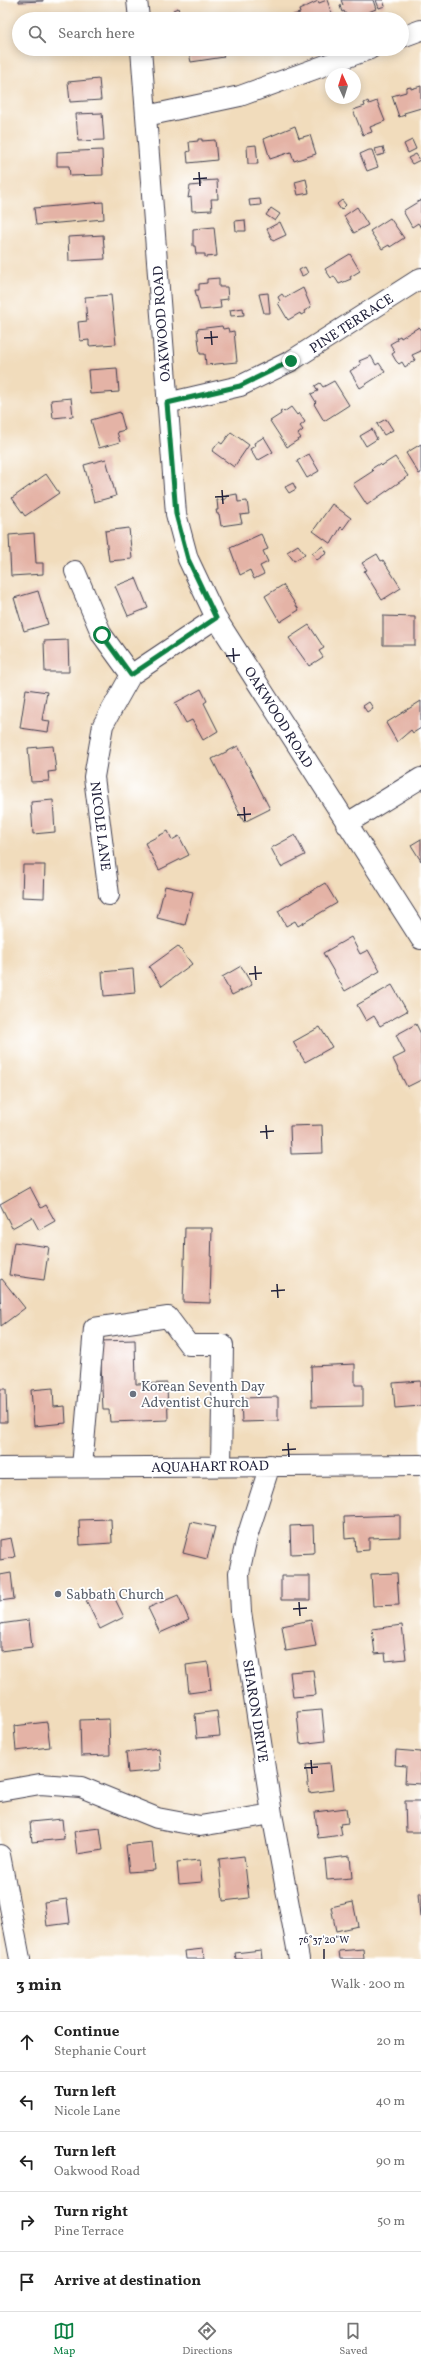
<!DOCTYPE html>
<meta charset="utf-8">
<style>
:root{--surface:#fff;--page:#f2f2f2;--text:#222;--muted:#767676;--line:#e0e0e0;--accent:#0b8043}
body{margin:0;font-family:Vollkorn,serif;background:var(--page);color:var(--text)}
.compass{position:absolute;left:325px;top:68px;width:36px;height:36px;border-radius:50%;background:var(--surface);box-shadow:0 2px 10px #0003;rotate:356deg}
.stop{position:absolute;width:12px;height:12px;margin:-9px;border:3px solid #0b8043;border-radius:50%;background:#fff}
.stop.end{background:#0b8043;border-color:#fff;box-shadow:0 1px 4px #0008}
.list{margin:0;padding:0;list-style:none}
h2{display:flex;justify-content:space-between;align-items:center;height:52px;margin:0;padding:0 16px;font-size:17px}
h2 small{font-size:13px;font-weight:400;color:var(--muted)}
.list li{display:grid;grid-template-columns:26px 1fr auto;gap:12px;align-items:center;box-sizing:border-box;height:60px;padding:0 16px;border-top:1px solid var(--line)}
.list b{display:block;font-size:15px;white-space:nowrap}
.list p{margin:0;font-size:13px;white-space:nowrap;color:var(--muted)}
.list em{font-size:13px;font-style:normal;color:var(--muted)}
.icon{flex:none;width:22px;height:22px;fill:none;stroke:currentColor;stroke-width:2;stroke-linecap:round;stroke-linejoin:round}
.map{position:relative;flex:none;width:421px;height:1959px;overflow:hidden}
.search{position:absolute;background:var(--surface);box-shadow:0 2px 10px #0003;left:12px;right:12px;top:12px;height:44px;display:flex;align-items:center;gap:10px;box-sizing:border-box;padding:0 14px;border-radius:22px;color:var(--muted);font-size:15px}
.sheet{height:352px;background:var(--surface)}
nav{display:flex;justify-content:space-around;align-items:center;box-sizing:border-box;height:56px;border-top:1px solid var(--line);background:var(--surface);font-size:11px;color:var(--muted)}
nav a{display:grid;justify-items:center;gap:2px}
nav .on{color:var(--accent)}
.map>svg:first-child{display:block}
.building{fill:#e4b3a6}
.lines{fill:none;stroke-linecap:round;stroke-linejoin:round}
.minor-casing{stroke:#413e4e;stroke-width:22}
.minor{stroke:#fff;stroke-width:20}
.route{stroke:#0b8043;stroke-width:5}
.ticks{fill:none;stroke:#22223b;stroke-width:1.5}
.worship-dot{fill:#6b7280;stroke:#fff;stroke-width:1.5}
.labels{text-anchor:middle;stroke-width:3.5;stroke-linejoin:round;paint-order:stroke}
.street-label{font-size:14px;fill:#22223b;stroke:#fff}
.worship-label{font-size:14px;fill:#5b616d;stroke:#fff;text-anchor:start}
.ticks-label{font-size:10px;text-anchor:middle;fill:#22223b;stroke:#fff;stroke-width:3.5;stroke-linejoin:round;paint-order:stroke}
</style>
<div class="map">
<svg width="421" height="1959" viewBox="0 0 421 1959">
<rect width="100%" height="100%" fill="#fff"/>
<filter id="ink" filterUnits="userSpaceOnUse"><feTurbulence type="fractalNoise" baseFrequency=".025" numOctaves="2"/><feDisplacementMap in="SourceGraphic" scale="8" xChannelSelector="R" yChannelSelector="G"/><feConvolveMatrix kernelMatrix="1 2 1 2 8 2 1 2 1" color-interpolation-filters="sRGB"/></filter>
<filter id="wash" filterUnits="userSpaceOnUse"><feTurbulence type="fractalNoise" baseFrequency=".012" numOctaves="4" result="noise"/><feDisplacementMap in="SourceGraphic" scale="16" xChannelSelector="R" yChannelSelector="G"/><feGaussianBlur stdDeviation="0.9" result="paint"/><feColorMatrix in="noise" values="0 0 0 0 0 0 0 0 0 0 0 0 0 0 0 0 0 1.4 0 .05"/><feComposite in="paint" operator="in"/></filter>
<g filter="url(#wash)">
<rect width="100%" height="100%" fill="#f1dcbc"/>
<g id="blocks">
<path class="building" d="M19 0H43V1L19 2Z
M327 0 334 19H294L293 15 300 13 299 10 318 1 319 3Z
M341 0H373L376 9 366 13 368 18 366 19H359L357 16 348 19 344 11 342 12 340 6 343 5Z
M376 0H383L385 6 379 8Z
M178 8 180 15 175 16 173 10Z
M188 49H222L224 57 191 62Z
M99 79 101 100 70 102 68 82Z
M421 86V108L404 113 405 115 399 117 392 96 406 92V88L411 87V89Z
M368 101 369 104 377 101 385 121 370 127 372 132 363 135 353 110 365 106 364 103Z
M102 113 104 140 78 141 76 114Z
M295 126 299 138 310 135 316 154 294 161 291 152 270 159 264 139Z
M198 139H202V141L215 140 217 160 188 163 187 152 190 151 189 142 198 141Z
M412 140 416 149 408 153 404 144Z
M256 145 258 164H248L247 146Z
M383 147 385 154 377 156 375 149Z
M102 150 103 175 70 176 69 166H57V152Z
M369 150H372L378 167 367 171 360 154Z
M416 154 420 160 412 164 408 158Z
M306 179 309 193 298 195 295 182Z
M217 180 218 199H211L212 210 192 211 191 197 188 198 190 186 201 185 200 181Z
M260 199 261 205 250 206 249 200Z
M342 200 346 205 341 210 337 204Z
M421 200V228L418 223 412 227 403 211Z
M103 202 104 219 36 225 34 208Z
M357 207 368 225 354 233 344 216Z
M271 208 280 214 275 221 266 215Z
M390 218 404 238 390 247 389 245 382 249 370 231Z
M245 220 246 231H236L235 221Z
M280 222 286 235 273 241 267 229Z
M214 227 217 256 205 257V254H196L195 246H193V229Z
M103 235 105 259 69 261 68 237Z
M350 254 360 271 350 277 351 279 339 284 334 276 331 278 325 269Z
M305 267 308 273 302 276 299 270Z
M219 278V287H227L228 299 220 300 221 308 200 310 195 290H199V284L207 283V279Z
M303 288 311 307 304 311 305 313 301 315 300 313 288 320 278 303 280 301 278 297 282 294 285 298Z
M268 293 270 313H264L259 294Z
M111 295 116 344 89 346V340L80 341 78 322 87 321 85 297Z
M243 308 244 315 231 316 230 310Z
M222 326 223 329 228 328 229 332 234 331 237 362 206 365 205 354H200L197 329Z
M419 327 421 329V351L412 355 415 360 405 367 402 362 399 364 396 361 392 354 395 352 390 344 397 340 396 338 400 336 401 338Z
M371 356 376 365 379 363 385 372 360 388 350 371 361 364 359 361Z
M117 368 119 392 90 394 88 370Z
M334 381 349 405 324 421 314 404 316 402 311 394 318 391 315 386 320 383 323 387Z
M71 398 73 416 53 418 51 400Z
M291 407 297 415 299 413 305 422 300 426 303 430 298 434 301 438 287 447 270 421 281 414 280 411 282 410 284 412Z
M120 412 125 430 117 432 120 442 99 448 91 420Z
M386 419 393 430 384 435 377 424Z
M372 429 377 439 366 446 360 436Z
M231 432 249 445 234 467 212 451 219 442 222 444Z
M264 437 273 452 257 461 250 449 255 446 254 443Z
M421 444V473L419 474 406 453Z
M309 454 319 471 307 478 297 461Z
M395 457 408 476 367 505 353 484 373 471 371 469 379 464 381 466Z
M106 459 116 496 94 502 84 465Z
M46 474 59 493 25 516 12 498Z
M293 483 296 489 289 493 285 487Z
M237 494 238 502 247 501 249 514 240 515 242 523 221 526 219 514H217L216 510H218L217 500 226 499V496Z
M332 504 351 518 343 529 341 527 331 544 313 531Z
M129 528 132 559 109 561 105 531Z
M34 533 36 563H43V574L11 576 9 535Z
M261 534 268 549 263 551 268 562 260 566 264 574 254 579 250 570 240 575 230 548Z
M298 545 305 554 294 561 287 552Z
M323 546 327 553 317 560 312 553Z
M377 554 381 561 383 560 401 588 382 600 364 571 367 570 362 563Z
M136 578 148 608 128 616 115 586Z
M283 585 299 610 280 622 265 596Z
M38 591 48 624 24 631 14 598Z
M383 616 415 617V645H383Z
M309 625 324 648 319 651 323 657 309 666 289 638Z
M68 640 69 672H45L44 641Z
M26 689 47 692 42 720 50 721 48 732 20 728Z
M201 689 207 701 204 703 218 731 203 740 192 720 186 723 175 703Z
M421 701V728L413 733 411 730 397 742 386 723Z
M369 702 373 708 367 712 363 706Z
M53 746 56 771 48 772 49 781 31 782 28 748Z
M238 746 270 809 244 822 212 759Z
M53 800 55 832 33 834 31 802Z
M168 831 172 840 179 836 189 855 159 870 145 843Z
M295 835 305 855 281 867 271 848Z
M421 839V861L411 845Z
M23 865H45L44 898 22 897Z
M325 883 337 903 298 926 295 921 286 926 278 911Z
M165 886 193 892 185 925 157 918Z
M351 937 360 954 368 950 380 971 345 991 323 953Z
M178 946 192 964 162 986 149 967Z
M241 966 252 985 232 995 222 977Z
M133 969 135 993 104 996 102 972Z
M392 985 407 1011 380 1026 374 1016 366 1021 357 1005Z
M416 1024 421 1034V1080L407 1087 393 1059 405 1053 396 1035Z
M320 1027 332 1047 305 1062 293 1042Z
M322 1125 323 1153 291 1154 290 1126Z
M30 1187 41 1208 46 1205 55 1221 39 1230 32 1217 12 1228 0 1204Z
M185 1228H212L210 1303 183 1302Z
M14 1242 49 1247 44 1280 9 1275Z
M2 1279 25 1308 1 1326 0 1280Z
M135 1340 136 1384 167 1383 168 1420 110 1422 109 1410H103L100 1341Z
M355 1364V1385H363V1406L312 1407 311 1366Z
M421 1381V1406L395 1408 393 1383Z
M53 1388 54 1407 65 1406 66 1423 34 1426 31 1390Z
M0 1389H6L7 1422H0Z
M278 1397V1421L242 1422 241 1398Z
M400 1515V1537L369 1538V1550L356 1551 355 1538 345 1539 344 1517Z
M111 1519 112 1543 80 1545 79 1520Z
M191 1522 215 1527 207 1559 183 1553Z
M313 1525 314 1553 291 1554 290 1526Z
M11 1538 15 1557 0 1560V1540Z
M11 1573 14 1599 0 1601V1575Z
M397 1573 399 1605 373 1606 371 1574Z
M281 1576H310V1600H281Z
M110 1589 124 1617 100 1629 86 1600Z
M178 1595 189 1620 160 1633 148 1608Z
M29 1620 32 1647 0 1651V1624Z
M311 1620 316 1646 286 1651 282 1626Z
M402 1625 406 1659 386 1661 385 1653 375 1654 372 1629Z
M208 1662 211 1690 189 1693 186 1665Z
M313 1670 316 1695 293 1697 290 1672Z
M322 1710 325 1741 300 1744 297 1712Z
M217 1711 220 1736 197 1738 195 1714Z
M109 1719 110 1755 81 1756 80 1720Z
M47 1722 50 1747 16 1751 14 1726Z
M159 1748 161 1770 128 1773 126 1752Z
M396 1750 421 1752V1784L405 1783 406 1766 395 1765Z
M330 1763 333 1790 309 1793 306 1765Z
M405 1801H421V1832H406Z
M346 1808 348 1823 340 1824 342 1835 318 1838 315 1812Z
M62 1819 64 1839 32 1842 30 1822Z
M100 1828 103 1850 77 1854 74 1831Z
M152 1842 155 1870 129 1872 126 1845Z
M244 1856 249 1898 223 1901 219 1859Z
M350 1856 352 1878 327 1880 325 1859Z
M200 1860 202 1882 179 1884 177 1862Z
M418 1893H421V1917H420Z
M67 1899 70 1923 47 1926 44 1902Z
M353 1902 358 1926 336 1931 331 1907Z
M203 1949 204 1959H186L185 1951Z
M363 1949 364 1959H340L339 1951Z
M261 1950 262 1959H236L235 1953Z"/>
</g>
</g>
<g filter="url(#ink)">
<use href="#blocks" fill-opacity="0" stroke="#413e4e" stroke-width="1"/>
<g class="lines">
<defs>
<path id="minor" d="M137 0 139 19
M402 37 421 30
M141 49 176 514 188 559 216 618 421 939
M146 116 240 96 370 49
M167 403 240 386 291 361 421 278
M75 571 102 635 131 675
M346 824 421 778
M109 895 94 777 103 725 131 675 216 618
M270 1465 247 1537 239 1573 241 1612 272 1814 299 1959
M82 1467 94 1328 168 1317 189 1345H223L221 1466
M0 1468 421 1465
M0 1791 40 1784 81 1787 157 1818 200 1826 272 1814
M0 1855 20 1959"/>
</defs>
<use href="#minor" class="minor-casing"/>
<use href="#minor" class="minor"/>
</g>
</g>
<g class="lines" filter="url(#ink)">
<path class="route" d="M102 635 131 675 216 618 188 559 176 514 167 403 240 386 291 361"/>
</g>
<path class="ticks" d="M199 172 200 186M193 179 207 178M211 331 212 345M204 338 218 337M222 490 223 504M215 497 229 496M233 648 234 662M226 656 240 655M244 807 245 821M237 815 251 814M255 966 256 980M249 974 262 973M266 1125 267 1139M260 1132 274 1131M277 1284 278 1298M271 1291 285 1290M288 1443 289 1457M282 1450 296 1449M299 1602 300 1616M293 1609 307 1608M311 1760 312 1774M304 1768 318 1767M324 1949V1959"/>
<g class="worship-dot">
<circle cx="133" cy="1394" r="4"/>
<circle cx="58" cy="1594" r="4"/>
</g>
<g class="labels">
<g class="street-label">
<text transform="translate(351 323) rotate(-33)" y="5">PINE TERRACE</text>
<text transform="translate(161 324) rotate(-94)" y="5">OAKWOOD ROAD</text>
<text transform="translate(279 717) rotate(58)" y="5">OAKWOOD ROAD</text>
<text transform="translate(101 826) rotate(83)" y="5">NICOLE LANE</text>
<text transform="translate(210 1466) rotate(-1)" y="5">AQUAHART ROAD</text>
<text transform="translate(256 1711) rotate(81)" y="5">SHARON DRIVE</text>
</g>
<g class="worship-label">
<text x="141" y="1391">Korean Seventh Day<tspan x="141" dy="16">Adventist Church</tspan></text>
<text x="66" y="1599">Sabbath Church</text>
</g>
</g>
<g class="ticks-label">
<text x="324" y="1943">76°37'20"W</text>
</g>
</svg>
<svg class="compass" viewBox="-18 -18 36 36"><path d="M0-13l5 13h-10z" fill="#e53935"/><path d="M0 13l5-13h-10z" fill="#767676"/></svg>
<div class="stop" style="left:102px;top:635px"></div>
<div class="stop end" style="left:291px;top:361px"></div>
<div class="search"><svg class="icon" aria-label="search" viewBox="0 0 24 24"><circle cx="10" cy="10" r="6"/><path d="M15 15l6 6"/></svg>Search here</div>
</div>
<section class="sheet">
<h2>3 min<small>Walk · 200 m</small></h2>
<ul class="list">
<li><svg class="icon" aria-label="ahead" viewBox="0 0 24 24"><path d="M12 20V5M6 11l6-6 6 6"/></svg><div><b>Continue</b><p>Stephanie Court</p></div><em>20 m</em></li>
<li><svg class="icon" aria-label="left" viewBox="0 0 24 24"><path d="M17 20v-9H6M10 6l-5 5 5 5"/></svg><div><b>Turn left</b><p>Nicole Lane</p></div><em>40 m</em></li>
<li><svg class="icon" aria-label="left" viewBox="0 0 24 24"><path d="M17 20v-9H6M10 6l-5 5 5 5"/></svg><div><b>Turn left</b><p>Oakwood Road</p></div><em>90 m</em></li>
<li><svg class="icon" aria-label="right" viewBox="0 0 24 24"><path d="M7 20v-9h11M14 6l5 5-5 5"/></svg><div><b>Turn right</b><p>Pine Terrace</p></div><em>50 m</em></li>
<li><svg class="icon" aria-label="arrive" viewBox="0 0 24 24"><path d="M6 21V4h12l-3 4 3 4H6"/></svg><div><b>Arrive at destination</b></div></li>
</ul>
</section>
<nav>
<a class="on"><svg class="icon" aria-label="map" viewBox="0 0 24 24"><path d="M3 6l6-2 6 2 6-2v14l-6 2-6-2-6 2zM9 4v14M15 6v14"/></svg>Map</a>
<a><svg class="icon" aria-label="directions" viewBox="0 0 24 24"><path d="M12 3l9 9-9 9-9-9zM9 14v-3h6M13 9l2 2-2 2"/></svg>Directions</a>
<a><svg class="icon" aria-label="saved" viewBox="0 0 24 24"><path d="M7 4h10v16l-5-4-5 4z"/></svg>Saved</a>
</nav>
